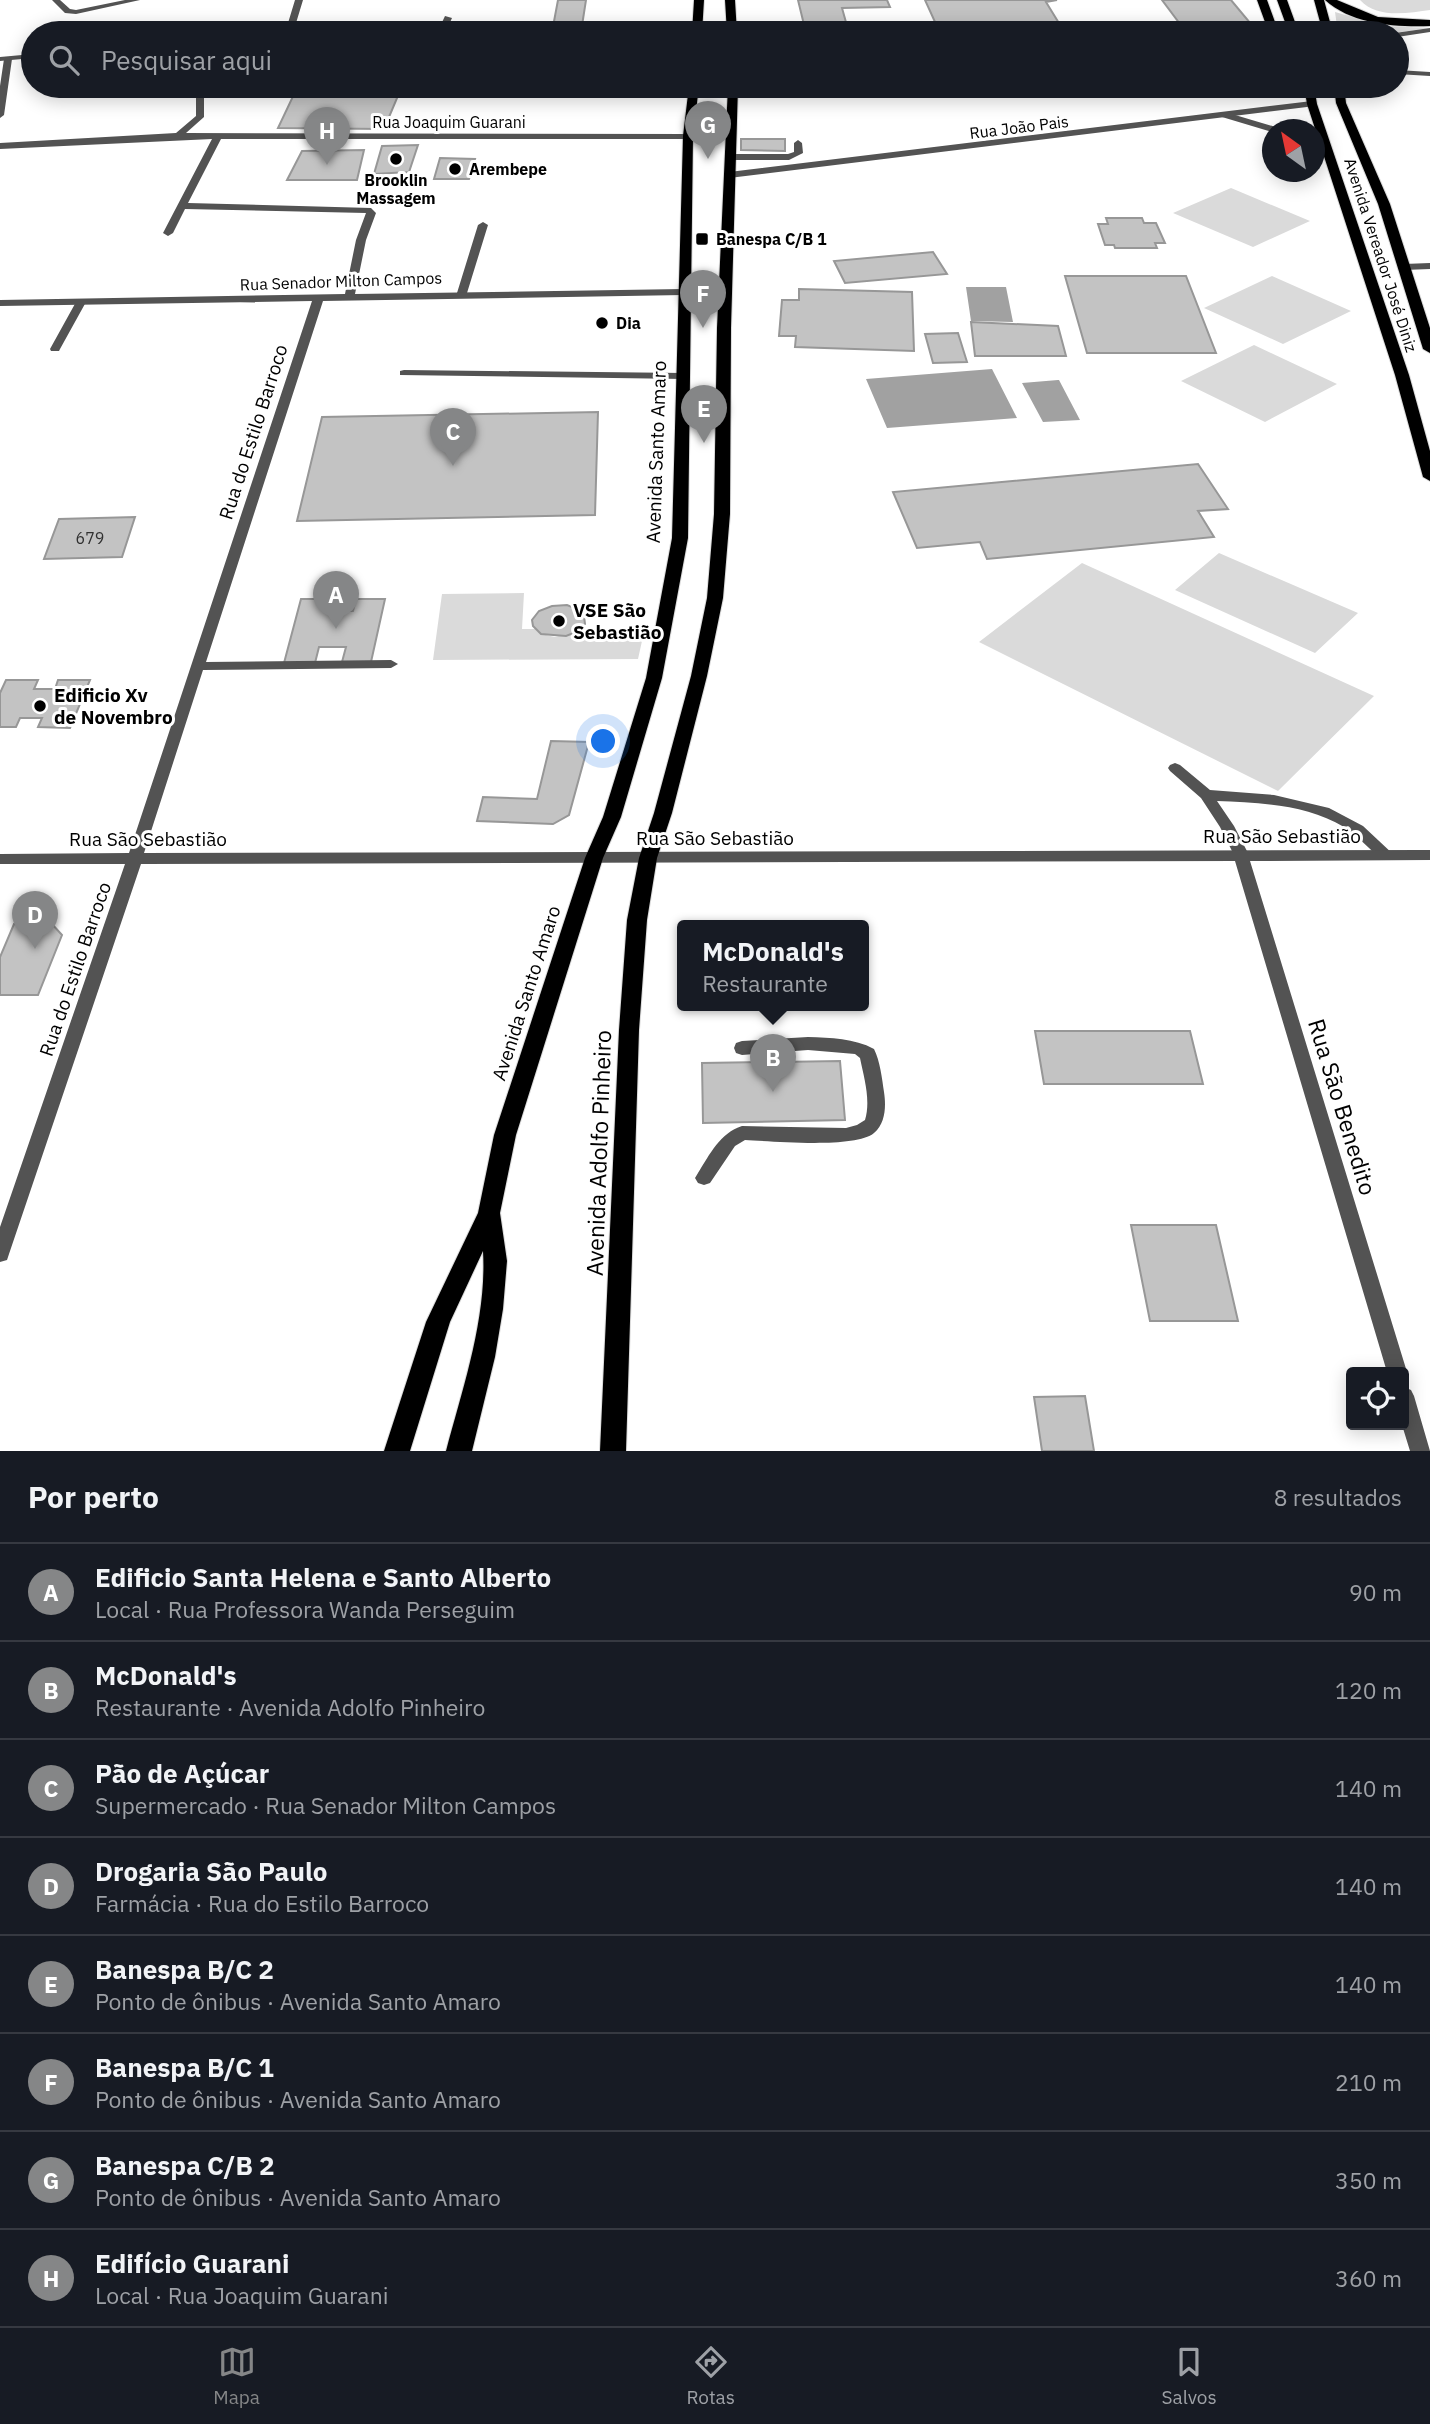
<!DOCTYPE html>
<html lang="pt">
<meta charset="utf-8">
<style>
:root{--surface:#171b24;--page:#242831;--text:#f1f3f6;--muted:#9ea1a6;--line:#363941;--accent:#858687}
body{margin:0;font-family:"IBM Plex Sans",sans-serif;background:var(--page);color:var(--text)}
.controls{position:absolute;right:21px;bottom:21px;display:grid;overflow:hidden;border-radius:7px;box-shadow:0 4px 18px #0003}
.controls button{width:63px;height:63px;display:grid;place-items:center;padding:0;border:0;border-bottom:2px solid var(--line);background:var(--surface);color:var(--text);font:35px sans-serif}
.compass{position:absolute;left:1262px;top:119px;width:63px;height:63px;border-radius:50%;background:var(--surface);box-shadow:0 4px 18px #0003;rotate:327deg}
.you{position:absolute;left:604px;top:742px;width:24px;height:24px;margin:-18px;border:5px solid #fff;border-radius:50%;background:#1a73e8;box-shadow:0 0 0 10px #1a73e833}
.badge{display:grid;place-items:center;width:46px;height:46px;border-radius:50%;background:var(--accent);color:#fff;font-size:23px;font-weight:700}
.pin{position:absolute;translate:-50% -58px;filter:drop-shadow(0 2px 4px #0008)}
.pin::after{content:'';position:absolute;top:37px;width:24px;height:21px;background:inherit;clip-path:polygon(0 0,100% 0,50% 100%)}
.popup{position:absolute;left:677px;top:920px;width:192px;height:91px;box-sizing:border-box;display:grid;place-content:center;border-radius:7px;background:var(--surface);filter:drop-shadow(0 2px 5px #0005);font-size:23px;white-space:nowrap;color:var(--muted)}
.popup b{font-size:26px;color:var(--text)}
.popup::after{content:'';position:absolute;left:50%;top:100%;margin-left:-14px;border:14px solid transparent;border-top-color:var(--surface)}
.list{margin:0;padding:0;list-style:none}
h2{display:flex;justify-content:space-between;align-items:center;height:91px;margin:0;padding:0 28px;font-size:30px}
h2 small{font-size:23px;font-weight:400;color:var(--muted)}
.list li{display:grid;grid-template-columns:46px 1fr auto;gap:21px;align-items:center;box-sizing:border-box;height:98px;padding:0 28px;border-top:2px solid var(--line)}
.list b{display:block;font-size:26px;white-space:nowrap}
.list p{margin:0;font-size:23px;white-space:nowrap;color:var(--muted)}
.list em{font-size:23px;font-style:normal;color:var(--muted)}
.icon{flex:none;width:38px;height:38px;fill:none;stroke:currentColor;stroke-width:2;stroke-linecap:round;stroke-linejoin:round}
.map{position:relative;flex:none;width:1430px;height:1451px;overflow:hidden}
.search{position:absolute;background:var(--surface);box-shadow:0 4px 18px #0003;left:21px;right:21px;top:21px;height:77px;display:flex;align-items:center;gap:18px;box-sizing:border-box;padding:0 24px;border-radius:38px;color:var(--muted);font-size:26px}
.sheet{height:875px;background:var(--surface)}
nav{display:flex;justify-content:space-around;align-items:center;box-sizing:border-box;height:98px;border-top:2px solid var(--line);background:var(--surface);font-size:19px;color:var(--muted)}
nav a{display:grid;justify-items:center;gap:4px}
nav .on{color:var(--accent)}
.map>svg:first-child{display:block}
.green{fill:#dadada}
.water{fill:#a1a1a1}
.building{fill:#c3c3c3;stroke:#979797;stroke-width:2}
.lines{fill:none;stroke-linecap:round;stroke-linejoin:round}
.primary-casing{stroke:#dbdbdb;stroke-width:2}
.service{fill:#535353;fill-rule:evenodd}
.minor{fill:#535353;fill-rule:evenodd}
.primary{fill:#000;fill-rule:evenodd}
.poi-dot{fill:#000;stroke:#fff;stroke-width:2.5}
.labels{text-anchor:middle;stroke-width:6;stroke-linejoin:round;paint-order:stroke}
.far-street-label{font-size:16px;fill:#000;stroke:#fff}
.far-poi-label{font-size:16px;font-weight:bold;fill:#000;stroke:#fff;text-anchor:start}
.number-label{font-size:16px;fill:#313131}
.street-label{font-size:19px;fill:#000;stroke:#fff}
.poi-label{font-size:19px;font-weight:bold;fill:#000;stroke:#fff;text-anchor:start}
.near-street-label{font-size:23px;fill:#000;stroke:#fff}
</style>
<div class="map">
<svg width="1430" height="1451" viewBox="0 0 1430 1451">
<rect width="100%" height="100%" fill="#fff"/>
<path class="green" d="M1360 0H1430V10C1408 13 1377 19 1360 0Z
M1335 12 1385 26 1430 28 1394 33H1338Z
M1231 188 1310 221 1253 247 1173 213Z
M1272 276 1351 311 1283 344 1204 308Z
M1254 345 1337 384 1265 422 1181 381Z
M1219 553 1358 613 1315 653 1175 590Z
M1082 563 1374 696 1278 791 979 642Z
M524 593 522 629H535L541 634 555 637 579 631 644 632 638 659 433 660 442 594Z"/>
<path class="water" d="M966 287H1006L1013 322 971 321Z
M992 369 1017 418 887 428 866 379Z
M1058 380H1059L1080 420 1043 422 1022 383Z"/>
<path class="building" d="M558 0H586L581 32H552Z
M798 0H887L890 7 842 8 849 33H806Z
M925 0H1057L1046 2 1065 33H940Z
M1162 0H1231L1256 30 1186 32Z
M296 90 400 91 384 129 278 128Z
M741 139H785V151L741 150Z
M418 145 409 172 374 174 382 146Z
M364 150 357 180H287L302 151Z
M440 158 475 159 469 179H434Z
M1106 218H1142L1144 223H1156L1165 243H1155L1157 248H1115L1114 245H1105L1098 224H1108Z
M933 252 947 274 845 283 834 261Z
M1065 276H1186L1216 353H1087Z
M799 289 912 292 914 351 795 347 796 336H779L782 300H799Z
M971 322 1058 326 1066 356H975Z
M958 333 967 362 933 363 925 334Z
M598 412 595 515 297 521 322 417Z
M1198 464 1228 509 1198 511 1214 537 987 559 980 542 917 548 893 492Z
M135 517 122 557 44 559 59 519Z
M301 599H328L325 611H353L356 599H385L371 662H342L346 647H319L315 663H284Z
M552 606 567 605 580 610 584 616 585 624 579 631 566 636 541 634 533 626 532 620 539 611Z
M6 680H38L34 689H55L58 680H90L70 728 38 727 42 718H20L16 727H0V693Z
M551 741 589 742 569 815 553 824 477 821 483 797 537 799Z
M14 924H52L62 935 38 995H0V957Z
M1035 1031H1190L1203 1084H1044Z
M840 1061 845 1120 703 1123 702 1063Z
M1131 1225H1216L1238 1321H1150Z
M1085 1396 1094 1451H1042L1034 1397Z"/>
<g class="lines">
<defs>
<path id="primary" d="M694 0H704L702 33H692Z
M725 0H735L737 33H727Z
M1257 0H1267L1279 33H1269Z
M1277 0H1287L1299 33H1289Z
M1314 0H1324L1333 33H1323Z
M1325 0H1337L1378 17 1430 20V26C1395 27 1353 25 1325 0Z
M689 86H699L693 136 688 538 662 678 621 817 603 858 516 1135 500 1213 507 1261 503 1309 495 1357 472 1451H446C463 1387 487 1318 483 1251L450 1322 410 1451H384L426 1322 478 1213 494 1135 585 858 603 817 646 678 672 538 683 136Z
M728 86H738L731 328 730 514 723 598 707 676 672 813 657 858 647 920 639 1030 626 1451H600L619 1030 627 920 639 858 654 813 691 676 707 598 714 514 717 328Z
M1304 86H1314L1317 104 1409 375 1430 451V481L1423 477 1395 375 1307 104Z
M1334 86H1344L1346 103 1390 204 1430 328V353L1423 349 1378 204 1336 103Z"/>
</defs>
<use href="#primary" class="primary-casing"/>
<path class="service" d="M445 16 452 18 445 33H437Z
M8 57 12 59 4 115 0 118V86L4 59Z
M1225 112 1279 128 1280 130H1272V132L1222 117V113Z
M798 140 802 143 803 153 789 160H729L725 157 729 154H788L794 152V143Z
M483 222 488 225 467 293 458 295 457 293 478 225Z
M81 299 86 302 60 349 59 351H51L50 349 76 302Z
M1175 763 1180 765 1210 790 1274 795 1329 808 1363 826 1394 855 1391 859H1381C1369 848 1357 836 1344 827 1306 804 1260 803 1217 801L1234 826 1249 855 1246 859H1236L1220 827 1201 798 1170 771 1168 768 1170 765Z
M808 1037C831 1038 854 1038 874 1049 880 1061 882 1078 884 1092 886 1105 886 1123 874 1133 855 1149 772 1141 745 1140L735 1146 710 1183 704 1185 698 1183 695 1178 698 1173C710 1154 720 1133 742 1126L846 1128 857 1125 865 1120C871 1100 864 1078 860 1058L855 1054 808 1050 742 1055 736 1053 734 1048 736 1043 742 1041Z"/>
<path class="minor" d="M52 0H60L70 9 76 10 125 0H140L76 14 65 13Z
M295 0H303L293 33H285Z
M1430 28V32L1397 37V33H1395Z
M33 54V58L0 61V57Z
M1397 70 1430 72V76L1397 74Z
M200 88 204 91V117L186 133 691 134 692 136 688 139H221L188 203 371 208 376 213 366 240 355 294 683 289 688 292 683 295 323 301 206 662 391 660 398 664 391 668 203 670 144 853 1430 850V860L1250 861 1407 1372 1404 1378V1372H1387L1235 861 141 864 9 1254 7 1260 0 1262V1227L125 864H0V854L129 853 312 301 0 306V300L345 294 356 240 366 213 185 209 173 233 168 236 163 233 212 139 0 149V143L176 133 196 116V91Z
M1312 101 1315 102V106L729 178 724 175 729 172Z
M1430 263V269L1404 270 1399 267 1404 264Z
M404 370 684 373 689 376 684 379 400 375V371Z
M1404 1387 1411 1390 1414 1396 1430 1451H1410L1402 1425Z"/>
<use href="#primary" class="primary"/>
</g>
<g class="poi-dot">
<circle cx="396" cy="159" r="7"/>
<circle cx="455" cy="169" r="7"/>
<rect x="695" y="232" width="14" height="14" rx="3.5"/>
<circle cx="602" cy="323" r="7"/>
<circle cx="559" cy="621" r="7"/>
<circle cx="40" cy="706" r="7"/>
</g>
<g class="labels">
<g class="far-street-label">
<text x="449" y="128">Rua Joaquim Guarani</text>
<text transform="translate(1019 127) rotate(-7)" y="6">Rua João Pais</text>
<text transform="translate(1381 255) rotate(72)" y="6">Avenida Vereador José Diniz</text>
<text transform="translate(341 281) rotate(-2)" y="6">Rua Senador Milton Campos</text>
</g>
<g class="far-poi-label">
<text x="469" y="175">Arembepe</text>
<text x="396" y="186" text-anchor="middle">Brooklin<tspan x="396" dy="18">Massagem</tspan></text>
<text x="716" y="245">Banespa C/B 1</text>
<text x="616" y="329">Dia</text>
</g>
<g class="number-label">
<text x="90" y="544">679</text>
</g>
<g class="street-label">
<text transform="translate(253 432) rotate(-72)" y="7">Rua do Estilo Barroco</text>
<text transform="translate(656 452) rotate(-88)" y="7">Avenida Santo Amaro</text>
<text x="1282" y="843">Rua São Sebastião</text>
<text x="715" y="845">Rua São Sebastião</text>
<text x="148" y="846">Rua São Sebastião</text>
<text transform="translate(75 969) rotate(-71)" y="7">Rua do Estilo Barroco</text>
<text transform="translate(526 993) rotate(-72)" y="7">Avenida Santo Amaro</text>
</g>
<g class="poi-label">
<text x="573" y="617">VSE São<tspan x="573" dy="22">Sebastião</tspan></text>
<text x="54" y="702">Edificio Xv<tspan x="54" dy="22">de Novembro</tspan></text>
</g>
<g class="near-street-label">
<text transform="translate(1342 1107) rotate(73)" y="8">Rua São Benedito</text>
<text transform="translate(599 1153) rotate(-88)" y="8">Avenida Adolfo Pinheiro</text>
</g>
</g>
</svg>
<div class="controls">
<button><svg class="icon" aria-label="locate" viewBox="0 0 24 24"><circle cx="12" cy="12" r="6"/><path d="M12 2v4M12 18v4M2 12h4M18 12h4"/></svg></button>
</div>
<svg class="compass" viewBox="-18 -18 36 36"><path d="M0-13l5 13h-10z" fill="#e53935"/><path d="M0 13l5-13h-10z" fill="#9ea1a6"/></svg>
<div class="you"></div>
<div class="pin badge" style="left:336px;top:629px">A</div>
<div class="pin badge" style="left:773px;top:1092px">B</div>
<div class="popup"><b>McDonald's</b>Restaurante</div>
<div class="pin badge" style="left:453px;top:466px">C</div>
<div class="pin badge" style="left:35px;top:949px">D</div>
<div class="pin badge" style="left:704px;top:443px">E</div>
<div class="pin badge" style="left:703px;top:328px">F</div>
<div class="pin badge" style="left:708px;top:159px">G</div>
<div class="pin badge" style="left:327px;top:165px">H</div>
<div class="search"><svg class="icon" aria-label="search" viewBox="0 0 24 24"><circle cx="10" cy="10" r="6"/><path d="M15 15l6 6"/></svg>Pesquisar aqui</div>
</div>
<section class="sheet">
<h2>Por perto<small>8 resultados</small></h2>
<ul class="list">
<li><span class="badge">A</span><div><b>Edificio Santa Helena e Santo Alberto</b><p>Local · Rua Professora Wanda Perseguim</p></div><em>90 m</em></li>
<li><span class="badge">B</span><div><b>McDonald's</b><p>Restaurante · Avenida Adolfo Pinheiro</p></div><em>120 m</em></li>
<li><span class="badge">C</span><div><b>Pão de Açúcar</b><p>Supermercado · Rua Senador Milton Campos</p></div><em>140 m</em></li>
<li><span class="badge">D</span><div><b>Drogaria São Paulo</b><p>Farmácia · Rua do Estilo Barroco</p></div><em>140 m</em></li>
<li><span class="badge">E</span><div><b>Banespa B/C 2</b><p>Ponto de ônibus · Avenida Santo Amaro</p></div><em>140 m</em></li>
<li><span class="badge">F</span><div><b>Banespa B/C 1</b><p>Ponto de ônibus · Avenida Santo Amaro</p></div><em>210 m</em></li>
<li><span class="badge">G</span><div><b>Banespa C/B 2</b><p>Ponto de ônibus · Avenida Santo Amaro</p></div><em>350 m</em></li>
<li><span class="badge">H</span><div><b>Edifício Guarani</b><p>Local · Rua Joaquim Guarani</p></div><em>360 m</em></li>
</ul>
</section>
<nav>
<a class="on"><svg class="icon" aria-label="map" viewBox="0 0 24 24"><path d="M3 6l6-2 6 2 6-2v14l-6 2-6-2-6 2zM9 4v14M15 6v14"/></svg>Mapa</a>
<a><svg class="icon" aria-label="directions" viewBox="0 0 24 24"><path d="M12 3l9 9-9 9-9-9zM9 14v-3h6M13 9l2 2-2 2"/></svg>Rotas</a>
<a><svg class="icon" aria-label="saved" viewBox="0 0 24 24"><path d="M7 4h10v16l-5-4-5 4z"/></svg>Salvos</a>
</nav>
